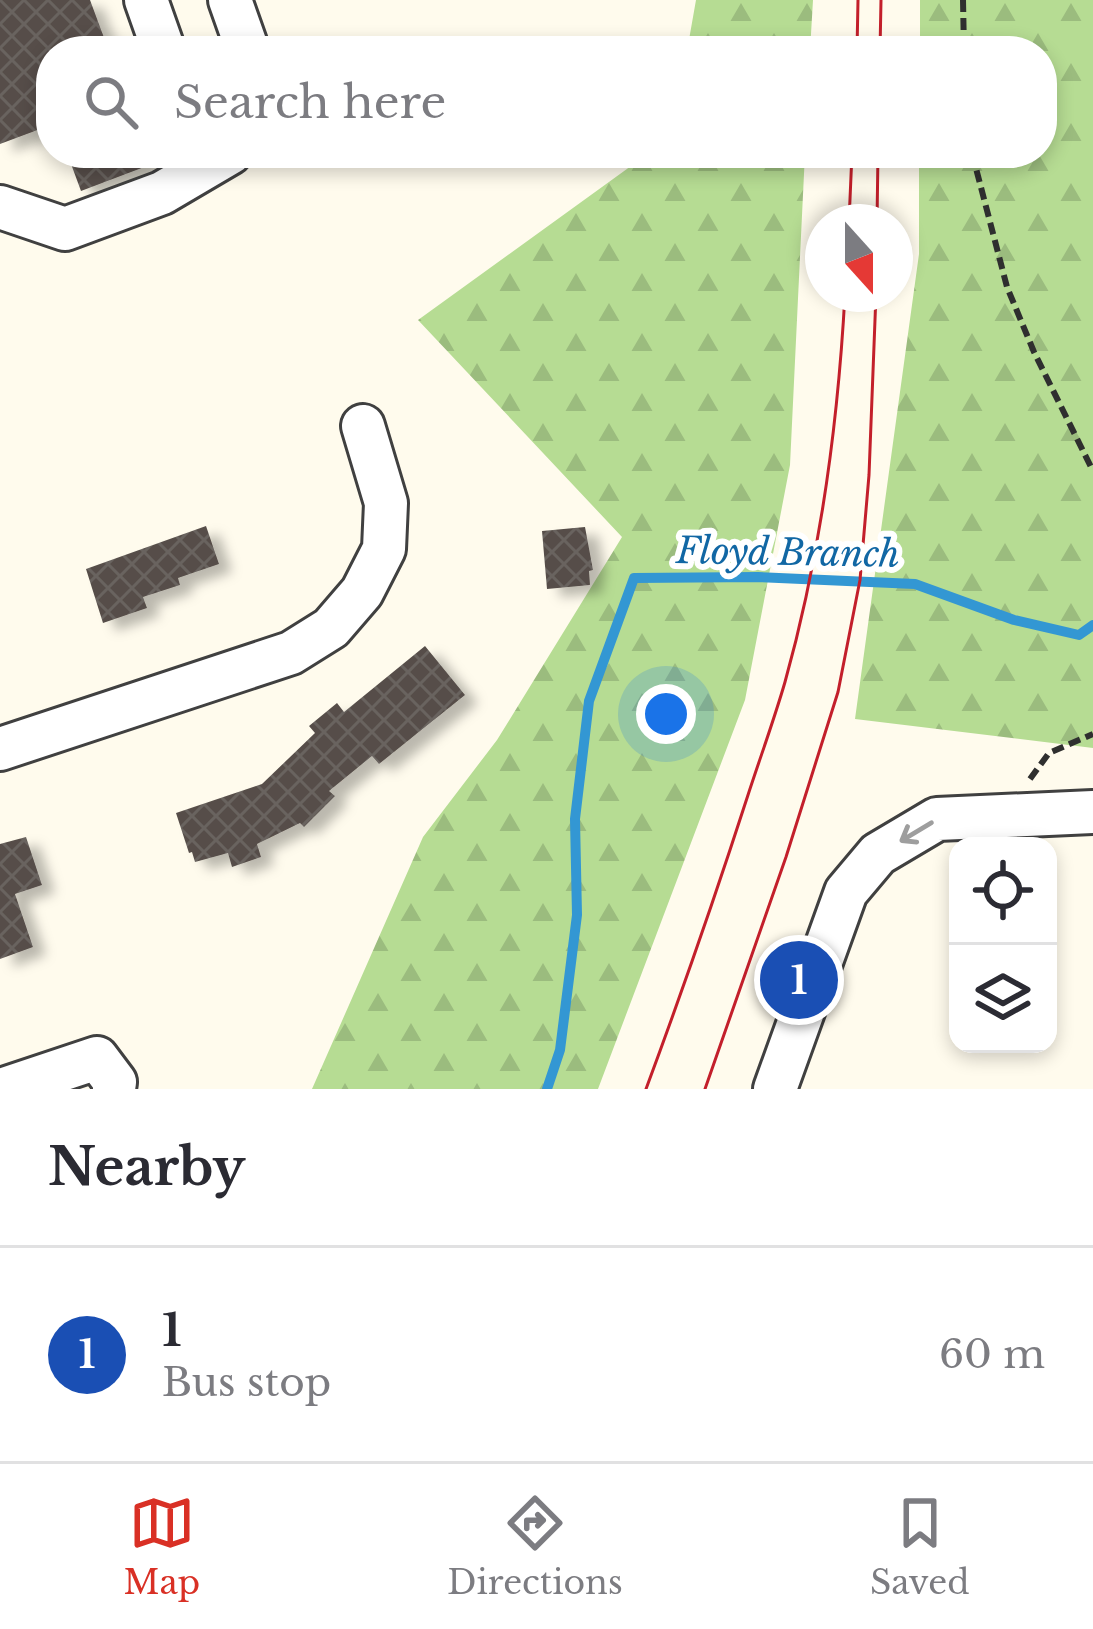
<!DOCTYPE html>
<style>
:root{--surface:#fff;--page:#f7f7f7;--text:#2b2b33;--muted:#7c7c81;--line:#e1e1e2;--accent:#d93025}
body{margin:0;font-family:"Libre Baskerville",serif;background:var(--page);color:var(--text)}
.controls{position:absolute;right:36px;bottom:36px;display:grid;overflow:hidden;border-radius:24px;box-shadow:0 6px 18px #0003}
.controls button{width:108px;height:108px;display:grid;place-items:center;padding:0;border:0;border-bottom:3px solid var(--line);background:var(--surface);color:var(--text);font:60px sans-serif}
.compass{position:absolute;left:805px;top:204px;width:108px;height:108px;border-radius:50%;background:var(--surface);box-shadow:0 6px 18px #0003;rotate:159deg}
.you{position:absolute;left:666px;top:714px;width:42px;height:42px;margin:-30px;border:9px solid #fff;border-radius:50%;background:#1a73e8;box-shadow:0 0 0 18px #1a73e833}
.badge{display:grid;place-items:center;width:78px;height:78px;border-radius:50%;background:var(--accent);color:#fff;font-size:39px;font-weight:700}
.pin{position:absolute;translate:-50% -50%;border:6px solid #fff;box-shadow:0 3px 12px #0006}
.list{margin:0;padding:0;list-style:none}
h2{display:flex;justify-content:space-between;align-items:center;height:156px;margin:0;padding:0 48px;font-size:51px}
h2 small{font-size:39px;font-weight:400;color:var(--muted)}
.list li{display:grid;grid-template-columns:78px 1fr auto;gap:36px;align-items:center;box-sizing:border-box;height:216px;padding:0 48px;border-top:3px solid var(--line)}
.list b{display:block;font-size:45px;white-space:nowrap}
.list p{margin:0;font-size:39px;white-space:nowrap;color:var(--muted)}
.list em{font-size:39px;font-style:normal;color:var(--muted)}
.icon{flex:none;width:66px;height:66px;fill:none;stroke:currentColor;stroke-width:2;stroke-linecap:round;stroke-linejoin:round}
.map{position:relative;flex:none;width:1093px;height:1089px;overflow:hidden}
.search{position:absolute;background:var(--surface);box-shadow:0 6px 18px #0003;left:36px;right:36px;top:36px;height:132px;display:flex;align-items:center;gap:30px;box-sizing:border-box;padding:0 42px;border-radius:48px;color:var(--muted);font-size:45px}
.sheet{height:372px;background:var(--surface)}
nav{display:flex;justify-content:space-around;align-items:center;box-sizing:border-box;height:168px;border-top:3px solid var(--line);background:var(--surface);font-size:33px;color:var(--muted)}
nav a{display:grid;justify-items:center;gap:6px}
nav .on{color:var(--accent)}
.map>svg:first-child{display:block}
.forest{fill:url(#forest-firs)}
.lines{fill:none;stroke-linecap:round;stroke-linejoin:round}
.stream{stroke:#3397d3;stroke-width:10}
.building{fill:url(#building-cross-hatch);filter:url(#shadow)}
.minor-casing{stroke:#404040;stroke-width:48}
.path{stroke:#2f2f2f;stroke-width:6;stroke-dasharray:12 6;stroke-linecap:butt}
.minor{stroke:#fff;stroke-width:42}
.tram{stroke:#c31f2b;stroke-width:3}
.oneway{stroke:#9e9e9e}
.labels{text-anchor:middle;stroke-width:12;stroke-linejoin:round;paint-order:stroke}
.water-label{font-size:36px;font-style:italic;fill:#1167a4;stroke:#fff}
</style>
<div class="map">
<svg width="1093" height="1089" viewBox="0 0 1093 1089">
<defs>
<pattern id="forest-firs" width="22" height="20" patternUnits="userSpaceOnUse" patternTransform="scale(3)"><rect width="22" height="20" fill="#b6dc93"/><path d="M5 1l3.5 6h-7zM16 11l3.5 6h-7z" fill="#9bbc7e"/></pattern>
<pattern id="building-cross-hatch" width="8" height="8" patternUnits="userSpaceOnUse" patternTransform="scale(3)"><rect width="8" height="8" fill="#564e49"/><path d="M0 0l8 8M0 8l8-8" fill="none" stroke="#69635f"/></pattern>
<filter id="shadow"><feDropShadow dx="13" dy="8" stdDeviation="6" flood-color="#0004"/></filter>
</defs>
<rect width="100%" height="100%" fill="#fffbed"/>
<path class="forest" d="M696 0H813L810 51H687Z
M920 0H1093V748L855 719 919 254V153H1042V51H920Z
M649 153H805L790 465 745 700 598 1089H312L423 837 497 740 622 537 418 320Z"/>
<g class="lines">
<path class="stream" d="M547 1089 560 1050 577 915 575 819 589 701 634 578 758 577 915 584 1014 620 1079 635 1093 625"/>
</g>
<path class="building" d="M0 0H90L109 51H51V125L0 144Z
M67 153H176V155L81 191Z
M206 526 219 564 178 578 180 585 143 597 147 608 103 623 86 569Z
M585 527 593 570 589 571 590 585 547 589 542 531Z
M425 646 465 695 379 764 372 756 329 791 335 796 304 827 300 823 257 844 261 857 232 867 228 853 195 862 192 852 189 853 176 813 262 784 315 733 309 726 337 703 344 712Z
M26 837 42 885 15 894 33 947 0 959V844Z"/>
<g class="lines">
<defs>
<path id="minor" d="M146 0 164 51
M230 0 248 51
M0 207 65 229 162 193 230 153
M0 749 291 653 331 628 362 592 384 549 386 503 363 426
M4 1089 97 1058 115 1082 114 1089
M775 1089 846 892 878 854 937 819 1093 812"/>
</defs>
<use href="#minor" class="minor-casing"/>
<path class="path" d="M963 0 964 51
M972 153 1007 287 1034 352 1093 471
M1030 779 1049 753 1093 734"/>
<use href="#minor" class="minor"/>
<path class="tram" d="M857 51 858 0
M880 51 881 0
M849 222 852 153
M877 222 878 153
M646 1089C682 992 716 894 748 795 760 758 774 720 785 682 820 557 838 423 845 294
M705 1089 786 857 838 692 860 580 869 475 876 294"/>
</g>
<defs><path id="oneway-shaft" d="M-6 0H5M1.5-3L5.5 0L1.5 3" fill="none" stroke-width="1.6" stroke-linecap="round" stroke-linejoin="round" transform="scale(3)"/></defs>
<use class="oneway" href="#oneway-shaft" transform="translate(916 832) rotate(149)"/>
<g class="labels">
<g class="water-label">
<text transform="translate(788 552) rotate(1)" y="13">Floyd Branch</text>
</g>
</g>
</svg>
<div class="controls">
<button><svg class="icon" aria-label="locate" viewBox="0 0 24 24"><circle cx="12" cy="12" r="6"/><path d="M12 2v4M12 18v4M2 12h4M18 12h4"/></svg></button>
<button><svg class="icon" aria-label="layers" viewBox="0 0 24 24"><path d="M12 4l9 5-9 5-9-5zM3 14l9 5 9-5"/></svg></button>
</div>
<svg class="compass" viewBox="-18 -18 36 36"><path d="M0-13l5 13h-10z" fill="#e53935"/><path d="M0 13l5-13h-10z" fill="#7c7c81"/></svg>
<div class="you"></div>
<div class="pin badge" style="left:799px;top:980px;background:#1a4fb4">1</div>
<div class="search"><svg class="icon" aria-label="search" viewBox="0 0 24 24"><circle cx="10" cy="10" r="6"/><path d="M15 15l6 6"/></svg>Search here</div>
</div>
<section class="sheet">
<h2>Nearby<small></small></h2>
<ul class="list">
<li><span class="badge" style="background:#1a4fb4">1</span><div><b>1</b><p>Bus stop</p></div><em>60 m</em></li>
</ul>
</section>
<nav>
<a class="on"><svg class="icon" aria-label="map" viewBox="0 0 24 24"><path d="M3 6l6-2 6 2 6-2v14l-6 2-6-2-6 2zM9 4v14M15 6v14"/></svg>Map</a>
<a><svg class="icon" aria-label="directions" viewBox="0 0 24 24"><path d="M12 3l9 9-9 9-9-9zM9 14v-3h6M13 9l2 2-2 2"/></svg>Directions</a>
<a><svg class="icon" aria-label="saved" viewBox="0 0 24 24"><path d="M7 4h10v16l-5-4-5 4z"/></svg>Saved</a>
</nav>
